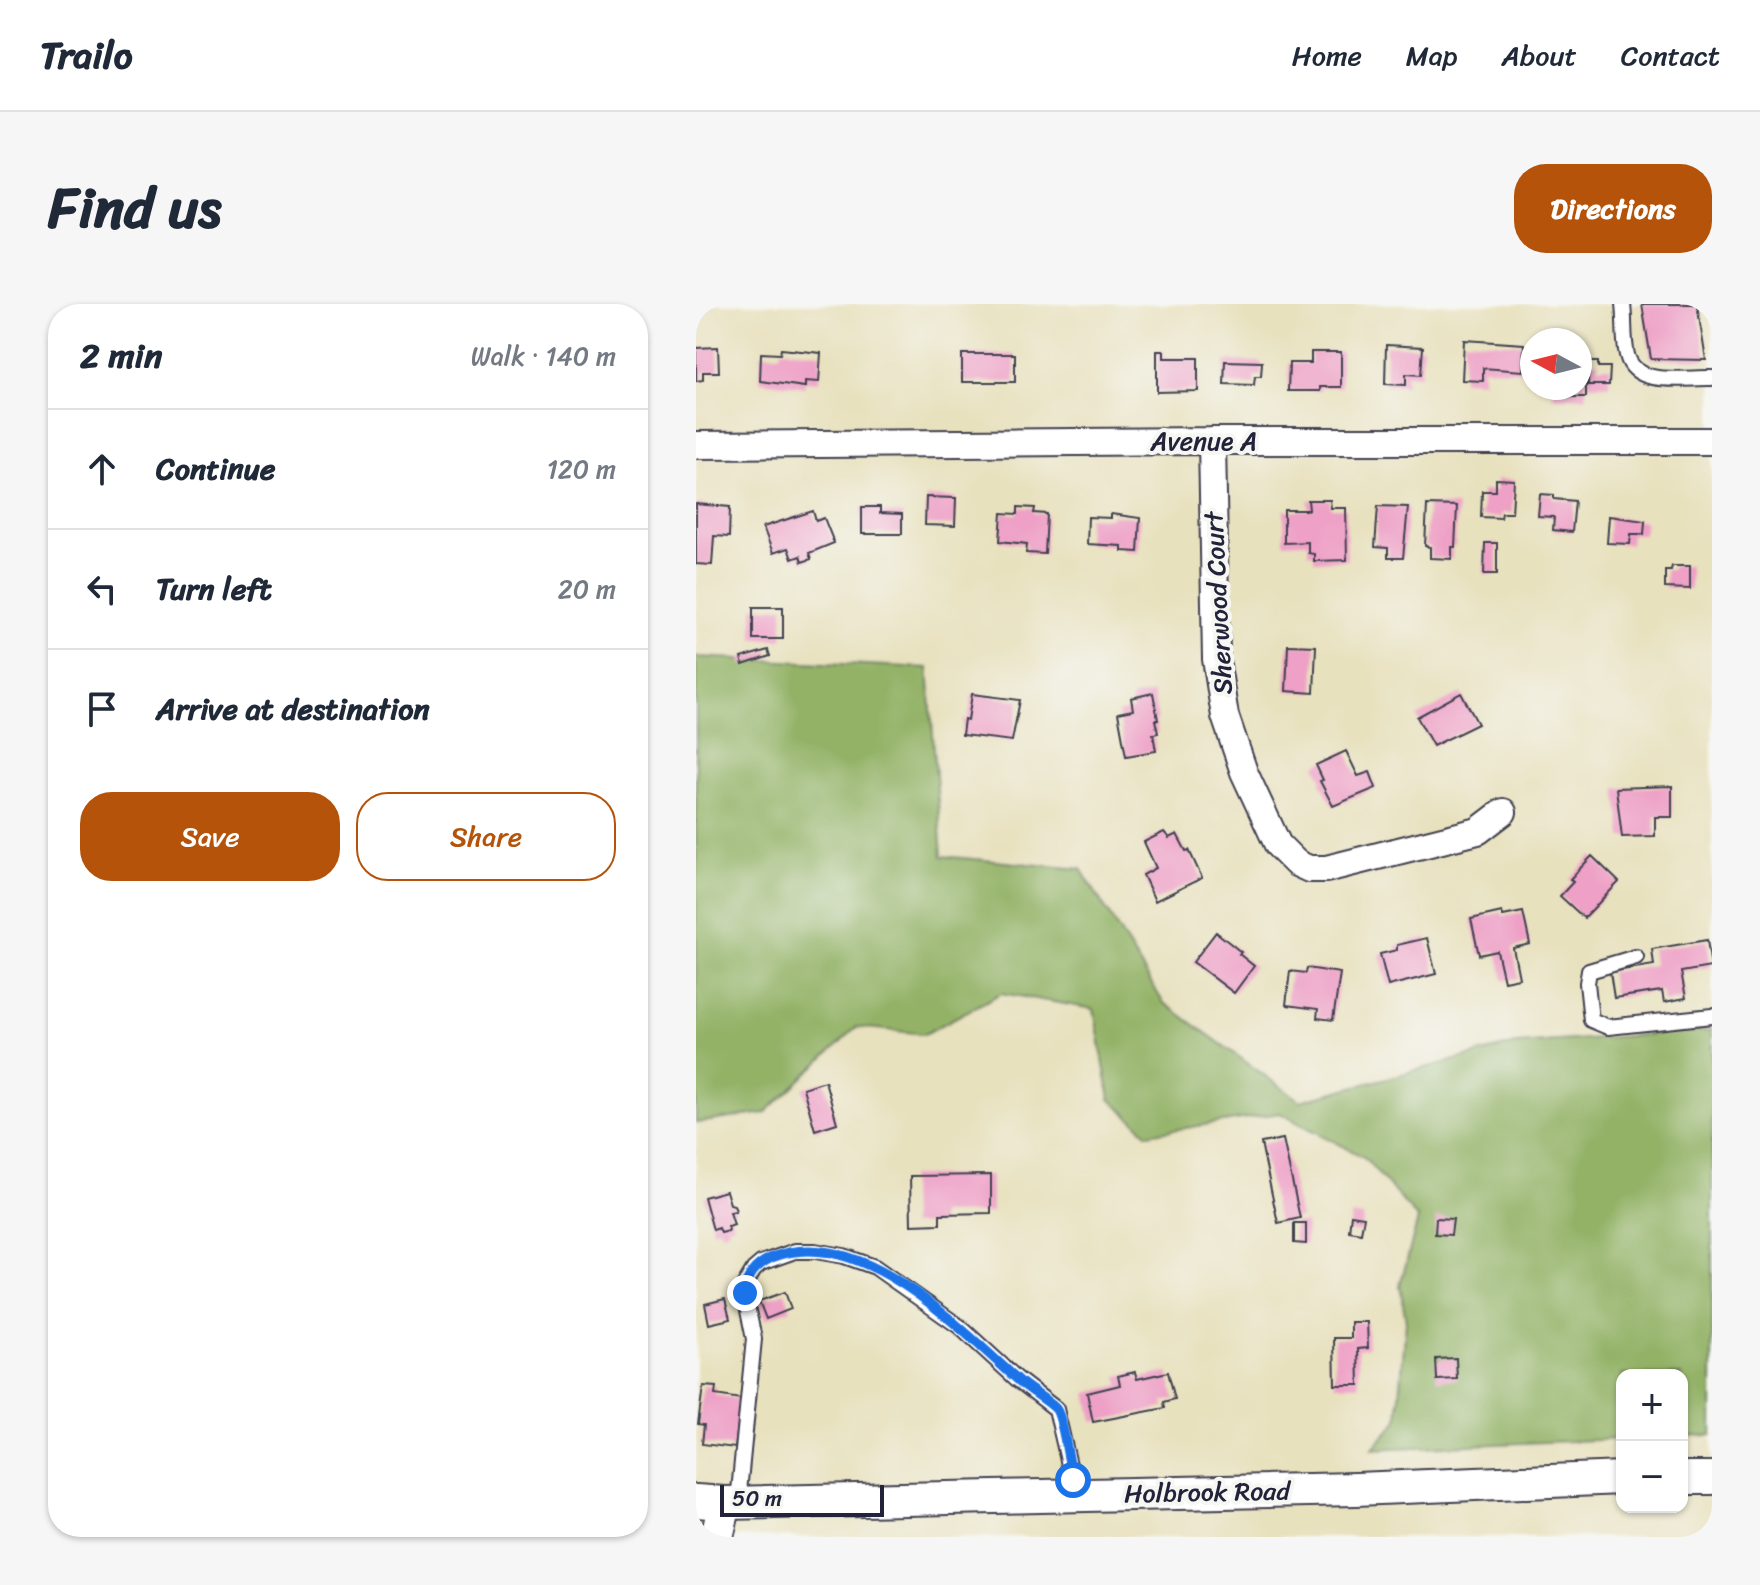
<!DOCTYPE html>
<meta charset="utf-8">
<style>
:root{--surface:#fff;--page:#f6f6f7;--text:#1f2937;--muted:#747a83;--line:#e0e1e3;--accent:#b45309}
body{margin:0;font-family:Sriracha,sans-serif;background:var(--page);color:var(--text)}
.controls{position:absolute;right:24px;bottom:24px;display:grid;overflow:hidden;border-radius:16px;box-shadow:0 2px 6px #0004}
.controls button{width:72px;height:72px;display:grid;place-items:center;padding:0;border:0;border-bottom:2px solid var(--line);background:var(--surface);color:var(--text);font:40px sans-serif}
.compass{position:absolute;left:824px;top:24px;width:72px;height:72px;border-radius:50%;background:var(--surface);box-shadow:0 2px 6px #0004;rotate:277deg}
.scale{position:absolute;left:24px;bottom:20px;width:164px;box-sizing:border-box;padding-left:8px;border:4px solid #22223b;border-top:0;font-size:22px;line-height:28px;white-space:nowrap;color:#22223b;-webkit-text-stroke:6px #f6f6f2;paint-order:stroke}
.stop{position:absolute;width:24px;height:24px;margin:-18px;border:6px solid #1a73e8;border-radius:50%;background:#fff}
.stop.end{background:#1a73e8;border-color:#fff;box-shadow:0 2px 8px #0008}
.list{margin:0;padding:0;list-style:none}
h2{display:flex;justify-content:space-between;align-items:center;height:104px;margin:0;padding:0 32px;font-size:34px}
h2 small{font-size:26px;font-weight:400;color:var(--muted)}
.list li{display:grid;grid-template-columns:52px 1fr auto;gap:24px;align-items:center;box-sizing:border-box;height:120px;padding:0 32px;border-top:2px solid var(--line)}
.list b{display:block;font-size:30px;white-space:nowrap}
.list em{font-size:26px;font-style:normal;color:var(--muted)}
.actions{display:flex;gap:16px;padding:24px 32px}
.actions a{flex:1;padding:18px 0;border:2px solid var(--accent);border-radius:32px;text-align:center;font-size:28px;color:var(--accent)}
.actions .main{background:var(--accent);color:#fff}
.icon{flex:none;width:44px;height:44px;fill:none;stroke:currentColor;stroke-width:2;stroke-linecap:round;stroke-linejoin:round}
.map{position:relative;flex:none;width:1016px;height:1233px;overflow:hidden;border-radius:32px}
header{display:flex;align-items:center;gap:48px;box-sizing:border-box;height:112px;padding:0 40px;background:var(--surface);border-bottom:2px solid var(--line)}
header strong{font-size:38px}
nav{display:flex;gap:44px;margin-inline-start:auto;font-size:28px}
.intro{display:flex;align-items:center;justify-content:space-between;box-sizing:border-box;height:192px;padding:0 48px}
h1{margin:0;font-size:56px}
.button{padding:20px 36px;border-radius:32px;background:var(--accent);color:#fff;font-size:28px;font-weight:700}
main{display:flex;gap:48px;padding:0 48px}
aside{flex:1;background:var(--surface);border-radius:32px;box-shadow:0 2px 6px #0004}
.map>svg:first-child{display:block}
.forest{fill:#93b266;stroke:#5a6a50;stroke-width:2}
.building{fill:#eea0c6}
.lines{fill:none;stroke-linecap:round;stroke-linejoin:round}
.service-casing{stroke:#403f4f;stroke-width:18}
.minor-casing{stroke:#403f4f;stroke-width:30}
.tertiary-casing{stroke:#403f4f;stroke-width:36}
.service{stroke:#fff;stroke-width:14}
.minor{stroke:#fff;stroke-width:26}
.tertiary{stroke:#fff;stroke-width:32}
.route{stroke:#1a73e8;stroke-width:10}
.labels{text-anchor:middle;stroke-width:8;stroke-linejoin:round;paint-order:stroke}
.street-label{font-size:26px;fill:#22223b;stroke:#f6f6f2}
</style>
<header>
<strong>Trailo</strong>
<nav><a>Home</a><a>Map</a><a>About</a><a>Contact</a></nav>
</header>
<div class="intro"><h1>Find us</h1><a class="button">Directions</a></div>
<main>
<aside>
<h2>2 min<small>Walk · 140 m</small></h2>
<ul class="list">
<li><svg class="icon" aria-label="ahead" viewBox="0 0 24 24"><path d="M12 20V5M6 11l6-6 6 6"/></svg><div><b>Continue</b></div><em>120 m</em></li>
<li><svg class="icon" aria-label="left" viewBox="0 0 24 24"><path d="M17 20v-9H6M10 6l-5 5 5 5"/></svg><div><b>Turn left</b></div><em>20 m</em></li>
<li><svg class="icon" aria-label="arrive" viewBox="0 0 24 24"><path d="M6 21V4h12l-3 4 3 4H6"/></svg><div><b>Arrive at destination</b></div></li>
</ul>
<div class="actions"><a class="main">Save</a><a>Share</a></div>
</aside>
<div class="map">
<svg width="1016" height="1233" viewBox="0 0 1016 1233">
<rect width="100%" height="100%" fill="#f6f6f2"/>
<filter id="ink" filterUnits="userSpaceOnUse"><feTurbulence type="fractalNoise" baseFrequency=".0125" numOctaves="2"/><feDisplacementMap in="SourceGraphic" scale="16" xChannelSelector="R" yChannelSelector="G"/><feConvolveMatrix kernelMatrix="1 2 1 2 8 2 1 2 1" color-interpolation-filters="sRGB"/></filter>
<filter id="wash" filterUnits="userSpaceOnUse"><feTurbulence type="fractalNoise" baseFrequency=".006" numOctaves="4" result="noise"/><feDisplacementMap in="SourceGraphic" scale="32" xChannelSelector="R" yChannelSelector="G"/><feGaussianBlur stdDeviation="1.8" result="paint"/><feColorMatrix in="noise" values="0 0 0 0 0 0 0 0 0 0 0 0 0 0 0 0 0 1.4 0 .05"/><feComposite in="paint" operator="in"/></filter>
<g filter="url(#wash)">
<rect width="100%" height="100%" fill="#e8e1be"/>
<path class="forest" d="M0 353 232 364 246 552 385 565 467 698 604 797 820 740 1016 726V1131L986 1132V1071H926V1135L676 1145 702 1116 710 1017 704 982 722 915 668 853 584 809 452 830 414 795 398 705 305 689 229 730 161 723 69 809 0 819Z"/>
<g id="blocks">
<path class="building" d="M946 0H1001L1010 56 955 55Z
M768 36 828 40 827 67 787 64V77L766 76Z
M690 41 727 43 725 71 710 70V81L689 80Z
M22 43 23 68H7V76L0 77V44Z
M85 45 125 49 123 78 109 77V83L64 77 65 49 84 50Z
M461 47H468V54H502V87L461 88Z
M615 48H645V83H624V87H592L593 59H615Z
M266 50H319V78H266Z
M884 56H890V93H857V84H884Z
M529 57 566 58 565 72H559L558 81 528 80Z
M893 58H902V63H914L913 81H892Z
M800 175 818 176 816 209H806L805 214 785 213 786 187H800Z
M844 190 858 191V195L879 197 876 228 857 226 858 213 842 212Z
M230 193 260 194 259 222 229 221Z
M612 196H634L635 204H650L651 256 618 257V250L612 249V238L588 239V206H613Z
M0 200 34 203 33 233 18 232 16 261 0 260Z
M731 201 761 202 759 243H756V255L734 254V243L729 242Z
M682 202 712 203 707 254H692V244L679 243Z
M166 203H184V209L206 210V230H166Z
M322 203 339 204 338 209 351 210 349 250 330 249 331 240 304 237 306 209 322 210Z
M117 207 120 217 128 214 138 239 113 249 115 255 106 258 104 252 96 255 92 244 77 249 67 223Z
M415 210 444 214 442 248 426 247V242L391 240 392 213 415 214Z
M913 212 949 217 948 230H935L934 240 911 239Z
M789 239H801V270H788Z
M976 262H994V285L969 284V266H975Z
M57 303H87V335H57Z
M592 341 620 342 618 389 590 387Z
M72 346 74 352 47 361 45 354Z
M457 389 462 416H459L462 429 457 430 460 447 430 452 422 409 437 406 435 394Z
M765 389 782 420 737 442 721 413Z
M276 390 324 396 316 437 266 431 268 415 272 416Z
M650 447 662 472 674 468 680 484 637 502 624 477 627 476 620 461Z
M976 482V513H959V532L926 533 920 484Z
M468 528 473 534 481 530 490 547 493 546 506 574 459 597 447 571 460 564 448 538Z
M896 552 923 578 888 614 864 592 877 578 874 575Z
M806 608 807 612 827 608 834 640 817 644 823 674 808 677 801 647 783 651 775 615Z
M520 628 545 648 543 650 558 662 538 689 497 658Z
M731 634 740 670 692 682 684 650 701 646V641Z
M1011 636 1015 663 985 668 990 694 968 698 966 687 918 694 914 668 958 661 956 645Z
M611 664 644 669 637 716 621 714 622 705 590 701 594 667 610 669Z
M129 777 141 819 119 826 107 784Z
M587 835 604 914 582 919 565 839Z
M295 871V909L244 910V920L215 921 214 872Z
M30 887 34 900 38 901 40 907 34 908 38 921 32 923 33 927 25 929 23 924 17 926 8 893Z
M655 911 668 913 665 929 653 927Z
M740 914 757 915 755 931 739 930Z
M598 919H610V940L598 939Z
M89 988 95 1005 70 1015 63 997Z
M29 995 34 1015 13 1020 9 1000Z
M655 1018H671L672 1044 662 1045 663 1081H639L638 1034H655Z
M760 1054 761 1075 741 1076 740 1055Z
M439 1068 441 1075 472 1068 479 1095 468 1098 469 1104 397 1118 391 1089 424 1081 422 1072Z
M7 1082 20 1083 19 1091 45 1095 39 1144 6 1140 8 1121 2 1120Z"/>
</g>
</g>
<g filter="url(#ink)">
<use href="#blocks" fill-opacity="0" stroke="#403f4f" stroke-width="2"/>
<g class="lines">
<defs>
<path id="service" d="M927 0C929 16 927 35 931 51 939 84 990 73 1016 74
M940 653 893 667 891 679 895 716 912 723 1016 712
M42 1198 58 1035 50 997 49 980 58 965 65 959 99 947H119L148 952 179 963 264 1023 321 1075 360 1105 380 1191"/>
<path id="minor" d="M516 137 520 355 529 412 548 468 582 541 600 559 613 565H630L782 527 807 508
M0 141 516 137H1016"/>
<path id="tertiary" d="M986 1174H1016
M0 1197 29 1199 660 1185 926 1174
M21 1233 29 1199"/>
</defs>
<use href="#service" class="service-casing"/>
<use href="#minor" class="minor-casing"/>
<use href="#tertiary" class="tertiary-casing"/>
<use href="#service" class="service"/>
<use href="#minor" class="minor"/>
<use href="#tertiary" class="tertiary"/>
</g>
</g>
<g class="lines" filter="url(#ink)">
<path class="route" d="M49 989C50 971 61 960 77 953 164 919 263 1024 321 1075 330 1084 353 1097 360 1105 367 1114 373 1162 377 1176"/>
</g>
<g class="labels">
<g class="street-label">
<text x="508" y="146">Avenue A</text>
<text transform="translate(522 299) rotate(-93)" y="9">Sherwood Court</text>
<text transform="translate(511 1188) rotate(-1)" y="9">Holbrook Road</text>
</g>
</g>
</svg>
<div class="controls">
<button>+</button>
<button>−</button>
</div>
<svg class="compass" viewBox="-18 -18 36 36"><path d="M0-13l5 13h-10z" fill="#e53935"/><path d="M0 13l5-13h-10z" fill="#747a83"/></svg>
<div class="scale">50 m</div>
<div class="stop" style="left:377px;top:1176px"></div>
<div class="stop end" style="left:49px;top:989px"></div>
</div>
</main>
